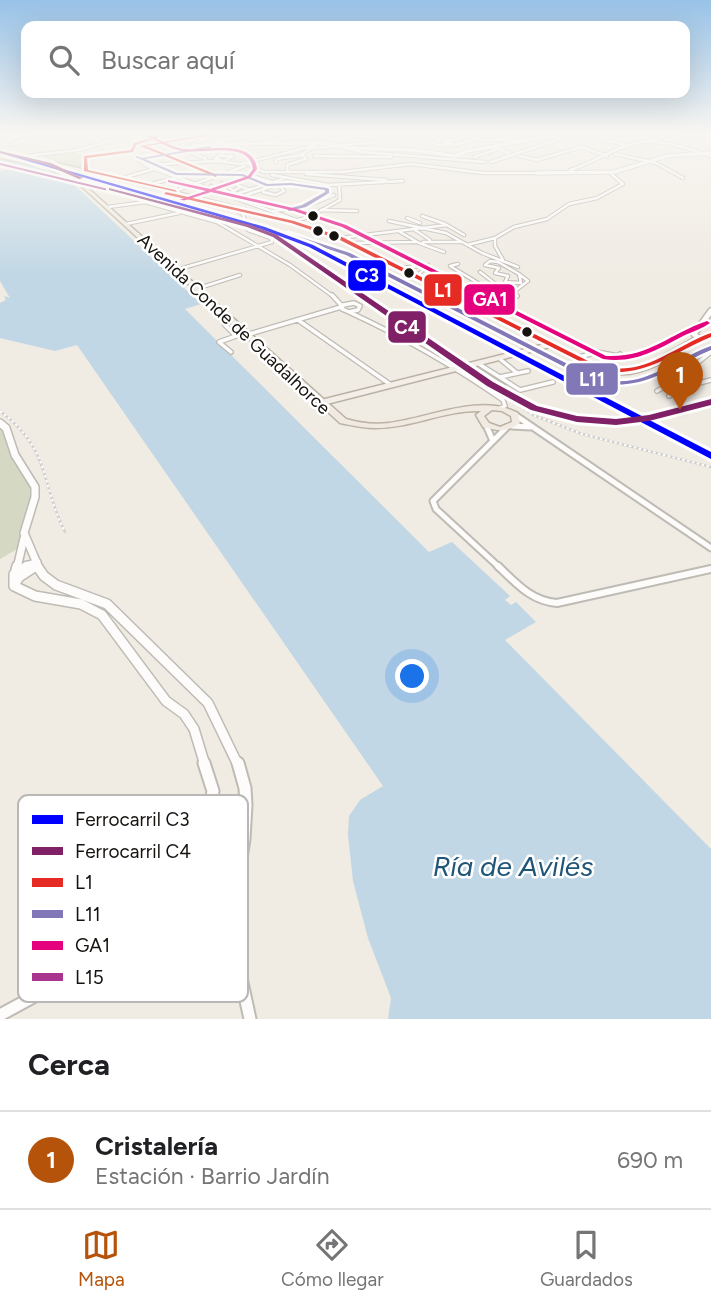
<!DOCTYPE html>
<html lang="es">
<meta charset="utf-8">
<style>
:root{--surface:#fff;--page:#f6f6f6;--text:#202124;--muted:#757577;--line:#e0e0e0;--accent:#b45309}
body{margin:0;font-family:Figtree,sans-serif;background:var(--page);color:var(--text)}
.you{position:absolute;left:413px;top:677px;width:24px;height:24px;margin:-18px;border:5px solid #fff;border-radius:50%;background:#1a73e8;box-shadow:0 0 0 10px #1a73e833}
.badge{display:grid;place-items:center;width:46px;height:46px;border-radius:50%;background:var(--accent);color:#fff;font-size:23px;font-weight:700}
.pin{position:absolute;translate:-50% -58px;filter:drop-shadow(0 2px 4px #0008)}
.pin::after{content:'';position:absolute;top:37px;width:24px;height:21px;background:inherit;clip-path:polygon(0 0,100% 0,50% 100%)}
.list{margin:0;padding:0;list-style:none}
h2{display:flex;justify-content:space-between;align-items:center;height:91px;margin:0;padding:0 28px;font-size:30px}
h2 small{font-size:23px;font-weight:400;color:var(--muted)}
.list li{display:grid;grid-template-columns:46px 1fr auto;gap:21px;align-items:center;box-sizing:border-box;height:98px;padding:0 28px;border-top:2px solid var(--line)}
.list b{display:block;font-size:26px;white-space:nowrap}
.list p{margin:0;font-size:23px;white-space:nowrap;color:var(--muted)}
.list em{font-size:23px;font-style:normal;color:var(--muted)}
.icon{flex:none;width:38px;height:38px;fill:none;stroke:currentColor;stroke-width:2;stroke-linecap:round;stroke-linejoin:round}
.map{position:relative;flex:none;width:711px;height:1019px;overflow:hidden}
.search{position:absolute;background:var(--surface);box-shadow:0 7px 28px #0002;left:21px;right:21px;top:21px;height:77px;display:flex;align-items:center;gap:18px;box-sizing:border-box;padding:0 24px;border-radius:14px;color:var(--muted);font-size:26px}
.sheet{height:189px;background:var(--surface)}
nav{display:flex;justify-content:space-around;align-items:center;box-sizing:border-box;height:98px;border-top:2px solid var(--line);background:var(--surface);font-size:19px;color:var(--muted)}
nav a{display:grid;justify-items:center;gap:4px}
nav .on{color:var(--accent)}
.map>svg:first-child{display:block}
.education{fill:#f3e3e2}
.green{fill:#d5d8c3}
.water{fill:#c1d7e5}
.lines{fill:none;stroke-linecap:round;stroke-linejoin:round}
.minor-far3-casing{stroke:#bebbb5;stroke-width:4.5}
.minor-far2-casing{stroke:#bebbb5;stroke-width:6}
.minor-far1-casing{stroke:#bebbb5;stroke-width:9}
.minor-casing{stroke:#bebbb5;stroke-width:10}
.tertiary-far4-casing{stroke:#bebbb5;stroke-width:5}
.tertiary-far3-casing{stroke:#bebbb5;stroke-width:8}
.tertiary-far2-casing{stroke:#bebbb5;stroke-width:10}
.tertiary-far1-casing{stroke:#bebbb5;stroke-width:12}
.tertiary-casing{stroke:#bebbb5;stroke-width:15}
.primary-casing{stroke:#bbb1a4;stroke-width:3}
.trunk-casing{stroke:#bbb1a4;stroke-width:3}
.minor-far3{stroke:#fdfcfb;stroke-width:2.5}
.minor-far2{stroke:#fdfcfb;stroke-width:3.5}
.minor-far1{stroke:#fdfcfb;stroke-width:5}
.minor{stroke:#fdfcfb;stroke-width:6}
.tertiary-far4{stroke:#fdfcfb;stroke-width:3.5}
.tertiary-far3{stroke:#fdfcfb;stroke-width:5}
.tertiary-far2{stroke:#fdfcfb;stroke-width:7}
.tertiary-far1{stroke:#fdfcfb;stroke-width:9}
.tertiary{stroke:#fdfcfb;stroke-width:11}
.primary{fill:#f4eee8;fill-rule:evenodd}
.trunk{fill:#f0eae2;fill-rule:evenodd}
.rail-casing{stroke:#d1cfcd;stroke-width:2.5}
.rail{stroke:#fff;stroke-width:2;stroke-dasharray:2.5;stroke-linecap:butt}
.bus-1-casing{stroke:#fff;stroke-width:5}
.bus-2-casing{stroke:#fff;stroke-width:5}
.bus-3-casing{stroke:#fff;stroke-width:5}
.bus-4-casing{stroke:#fff;stroke-width:5}
.bus-1{fill:#e62b24;fill-rule:evenodd}
.bus-2{fill:#8278b7;fill-rule:evenodd}
.bus-3{fill:#e5007d;fill-rule:evenodd}
.bus-4{fill:#a9358e;fill-rule:evenodd}
.rail-1-casing{stroke:#fff;stroke-width:6}
.rail-2-casing{stroke:#fff;stroke-width:6}
.rail-1{fill:#00f;fill-rule:evenodd}
.rail-2{fill:#802168;fill-rule:evenodd}
.bus-dot{fill:#16130e;stroke:#fff;stroke-width:2.5}
.labels{text-anchor:middle;stroke-width:5;stroke-linejoin:round;paint-order:stroke}
.far-street-label{font-size:18px;fill:#16130e;stroke:#fff}
.near-water-label{font-size:28px;font-style:italic;fill:#215578;stroke:#fff}
.key{fill:#fff;stroke:#b9b8b7;stroke-width:2}
.key-label{font-size:19px;fill:#16130e}
.line-badge{stroke:#fff;stroke-width:2.5}
.badge-label{font-size:19px;text-anchor:middle;font-weight:bold;fill:#fff}
</style>
<div class="map">
<svg width="711" height="1019" viewBox="0 0 711 1019">
<rect width="100%" height="100%" fill="#f0ebe3"/>
<path class="education" d="M311 158 359 161 363 170 326 171 309 159Z"/>
<path class="green" d="M69 152 83 154 85 170 40 157Z
M0 427 3 429C8 450 20 460 27 479 36 501 24 527 17 549L0 559Z"/>
<path class="water" d="M0 155 66 177 201 304 185 309 429 552 452 542 510 596 505 600 511 605 516 602 536 622 505 640 711 849V1019H388L391 998 368 938 353 881 348 835 349 816 360 800 383 786 77 345 55 351 0 338V303L6 300 4 296 10 298 0 281V171L13 169 0 164Z"/>
<g class="lines">
<defs>
<path id="minor-far3" d="M149 133 206 159
M176 133 195 145
M324 133 341 136 332 133
M347 133 349 136H373
M422 133 436 145H455
M457 133 481 140 476 139
M610 133 605 140 626 145
M102 137 114 133
M499 139 532 133
M216 140 224 141H213Z
M223 140 270 133
M446 140 440 136 450 133
M481 140H520
M650 141 676 133
M221 142 226 145 221 152H225L215 159 224 161 233 156H222
M445 142 455 145 475 140
M445 142 465 136
M258 143 313 133
M135 144 158 137
M10 145 40 135
M141 145 174 160
M340 145 374 143V140
M134 147 222 133
M225 147H240L233 150
M494 147 508 153
M345 148 362 152 485 162
M615 154 656 163 683 178
M26 156 78 150 139 133
M319 156H314L391 157
M519 156 537 160 581 147 607 156
M135 157 149 167 296 220
M474 157 495 150 493 147
M276 162 277 159 302 155
M491 162 563 138 556 136
M246 163 264 172
M183 164 216 176
M147 165 216 161 241 164 313 146 318 142 312 133
M86 171 85 157 132 151 134 146
M263 172H342L411 164 483 173H537
M288 172 287 165 306 159 302 154 312 148 338 146
M571 172 570 170C593 163 613 148 636 143 661 138 687 149 711 156
M306 174 386 180
M272 175 328 185 403 181
M252 176 272 182
M119 179 154 169
M245 180 254 176
M229 182 250 190
M222 183 234 191 240 187
M145 186 177 177
M211 186 219 193 224 189 230 193
M175 191 245 166
M263 192 276 195 284 191 277 183
M233 195 283 179
M246 195 273 186
M108 207 145 202 217 222 290 265 334 297
M321 210 357 211
M272 211 302 208 334 195
M422 216 445 224 464 235
M407 218 420 223
M294 221 309 217 340 200 339 184
M389 221 446 233 482 253 518 267
M126 224 179 213
M415 230 430 240
M400 232 419 243 444 252
M340 238 447 225
M495 238V246L503 260
M423 242H461
M353 243 417 242
M467 245 495 238 514 227 547 219 569 204 597 198 623 184 609 172
M490 261 498 262 519 274 521 283 505 282 508 276 495 273 499 268 485 265Z
M458 264 450 266 491 291
M401 268 428 265 417 276
M176 270 272 242 271 238 248 230 243 214 231 208
M480 272 502 289
M462 283 483 294
M196 289 240 275
M442 289 455 286 477 295 496 289 517 296
M485 293 487 297
M511 294 528 281 519 274"/>
<path id="minor-far2" d="M332 295 342 306
M486 295 492 306
M514 295 517 296
M354 303 360 306 358 310 349 312 342 309 343 305Z
M215 307 225 325 236 336 219 342 231 352
M349 312C403 337 454 366 503 400L505 406 500 408
M298 320 391 385
M246 335 341 307
M576 358 597 352 618 356 620 354
M500 359 517 373
M479 364 520 390 553 382
M470 365 504 387
M500 377 528 371
M657 391 676 380 711 352
M669 396 688 386 711 380"/>
<path id="minor-far1" d="M515 415 711 548
M486 425 493 441
M512 426 530 427
M500 568 436 509 433 501 506 428"/>
<path id="minor" d="M498 566C516 583 531 601 557 603L711 569"/>
<path id="tertiary-far4" d="M135 157 209 144 326 143 348 148 414 150 455 156 468 151 566 133
M537 173 614 172 667 156 711 153"/>
<path id="tertiary-far3" d="M698 338 694 334 711 311"/>
<path id="tertiary-far2" d="M0 423 6 428 15 455 35 487V497L24 533 39 568
M17 568 24 538
M22 568 37 562
M34 568 36 566"/>
<path id="tertiary-far1" d="M37 566 44 576 56 585 107 604 208 703 238 765
M16 570 17 566
M14 585 19 577 36 566
M14 586V574L27 566
M14 586 35 596 81 604 102 615 166 701 184 714 194 729 205 765"/>
<path id="tertiary" d="M238 763 245 788 246 805 244 839 230 928 250 1019
M0 1015 116 952 135 937 153 916 207 828 213 791 204 763"/>
<path id="primary" d="M0 150 172 190 174 191 172 192 0 152Z
M177 192 294 221 342 237 603 368 619 370 634 369 644 366 692 339 711 333V337C691 344 676 355 657 365 615 387 587 366 550 347L323 405H317V401L545 344 338 239 290 223 175 194Z"/>
<path id="trunk" d="M0 156 44 164 80 181 346 419C360 423 374 425 389 423 429 418 481 393 518 413L520 423C505 433 500 431 483 427L476 415 481 411C444 410 410 429 373 428 362 428 351 425 340 423L78 183 42 166 0 158ZM492 410 502 411 511 416 512 422 500 427 489 423 484 416Z"/>
</defs>
<use href="#minor-far3" class="minor-far3-casing"/>
<use href="#minor-far2" class="minor-far2-casing"/>
<use href="#minor-far1" class="minor-far1-casing"/>
<use href="#minor" class="minor-casing"/>
<use href="#tertiary-far4" class="tertiary-far4-casing"/>
<use href="#tertiary-far3" class="tertiary-far3-casing"/>
<use href="#tertiary-far2" class="tertiary-far2-casing"/>
<use href="#tertiary-far1" class="tertiary-far1-casing"/>
<use href="#tertiary" class="tertiary-casing"/>
<use href="#primary" class="primary-casing"/>
<use href="#trunk" class="trunk-casing"/>
<use href="#minor-far3" class="minor-far3"/>
<use href="#minor-far2" class="minor-far2"/>
<use href="#minor-far1" class="minor-far1"/>
<use href="#minor" class="minor"/>
<use href="#tertiary-far4" class="tertiary-far4"/>
<use href="#tertiary-far3" class="tertiary-far3"/>
<use href="#tertiary-far2" class="tertiary-far2"/>
<use href="#tertiary-far1" class="tertiary-far1"/>
<use href="#tertiary" class="tertiary"/>
<use href="#primary" class="primary"/>
<use href="#trunk" class="trunk"/>
<defs>
<path id="rail" d="M81 178 103 188 155 203
M275 236 533 415 582 434 711 467
M0 411C52 451 39 480 65 532
M651 424 711 451"/>
</defs>
<use href="#rail" class="rail-casing"/>
<use href="#rail" class="rail"/>
<defs>
<path id="bus-1" d="M209 134 208 136 146 146 217 175 216 177 140 146Z
M157 136 160 137 136 145 133 152 87 158 88 170 175 190 177 192 84 171V156L131 150 134 143Z
M166 192 294 221 342 237 602 368C614 369 624 369 635 367 662 361 685 342 711 333V337C670 354 646 378 599 371L338 239 291 223 164 194Z"/>
<path id="bus-2" d="M210 146 211 148 145 159 177 173 243 174 267 184 291 183 327 188 329 189V193L306 207 289 211 287 209 302 205 325 192V190L291 185 266 186 242 176 176 175 135 157 137 156 142 158Z
M288 233 350 253 599 380C611 381 622 382 633 380 660 375 685 355 711 346V350C667 368 647 391 596 383L346 255 286 235V234Z"/>
<path id="bus-3" d="M147 134C159 139 171 147 183 149 205 152 253 137 257 169L250 178 215 190 297 209 346 225 606 356C649 358 669 334 707 321L710 323C703 328 694 331 685 335 658 349 635 364 603 359L342 227 294 211 211 192 173 204V202L206 191 168 182V180L210 189 248 176 253 169C250 140 202 154 183 151 170 149 158 141 146 136Z"/>
<path id="bus-4" d="M0 163 121 192 123 193 121 194 0 165Z"/>
</defs>
<use href="#bus-1" class="bus-1-casing"/>
<use href="#bus-2" class="bus-2-casing"/>
<use href="#bus-3" class="bus-3-casing"/>
<use href="#bus-4" class="bus-4-casing"/>
<use href="#bus-1" class="bus-1"/>
<use href="#bus-2" class="bus-2"/>
<use href="#bus-3" class="bus-3"/>
<use href="#bus-4" class="bus-4"/>
<defs>
<path id="rail-1" d="M0 151 265 227 313 245 711 452V459L309 247 261 229 0 153Z"/>
<path id="rail-2" d="M0 151 51 163 83 178 79 179 47 165 0 153Z
M109 188 251 225 277 235 493 382 537 406 577 416 616 419 649 415 711 399V405L649 421 616 425 577 422 531 410 487 386 273 237 247 227 109 190Z"/>
</defs>
<use href="#rail-1" class="rail-1-casing"/>
<use href="#rail-2" class="rail-2-casing"/>
<use href="#rail-1" class="rail-1"/>
<use href="#rail-2" class="rail-2"/>
</g>
<linearGradient id="sky" x2="0" y2="1"><stop stop-color="#98c2e7"/><stop offset="0.48" stop-color="#f8f6f2"/><stop offset="1" stop-color="#f8f6f2" stop-opacity="0"/></linearGradient>
<rect width="711" height="276" fill="url(#sky)"/>
<g class="bus-dot">
<circle cx="313" cy="216" r="6"/>
<circle cx="318" cy="231" r="6"/>
<circle cx="334" cy="236" r="6"/>
<circle cx="409" cy="273" r="6"/>
<circle cx="527" cy="332" r="6"/>
</g>
<g class="labels">
<g class="far-street-label">
<text transform="translate(234 324) rotate(43)" y="6">Avenida Conde de Guadalhorce</text>
</g>
<g class="near-water-label">
<text x="513" y="876">Ría de Avilés</text>
</g>
</g>
<rect x="18" y="795" width="230" height="207" rx="10" class="key"/>
<rect x="32" y="815" width="31" height="9" fill="#00f"/>
<rect x="32" y="847" width="31" height="8" fill="#802168"/>
<rect x="32" y="878" width="31" height="9" fill="#e62b24"/>
<rect x="32" y="910" width="31" height="8" fill="#8278b7"/>
<rect x="32" y="941" width="31" height="9" fill="#e5007d"/>
<rect x="32" y="973" width="31" height="8" fill="#a9358e"/>
<g class="key-label">
<text x="75" y="826">Ferrocarril C3</text>
<text x="75" y="858">Ferrocarril C4</text>
<text x="75" y="889">L1</text>
<text x="75" y="921">L11</text>
<text x="75" y="952">GA1</text>
<text x="75" y="984">L15</text>
</g>
<g class="line-badge">
<rect x="347" y="259" width="40" height="33" rx="7" fill="#00f"/>
<rect x="423" y="273" width="40" height="34" rx="7" fill="#e62b24"/>
<rect x="463" y="283" width="53" height="33" rx="7" fill="#e5007d"/>
<rect x="387" y="310" width="40" height="34" rx="7" fill="#802168"/>
<rect x="565" y="362" width="54" height="34" rx="7" fill="#8278b7"/>
</g>
<g class="badge-label">
<text x="367" y="282">C3</text>
<text x="443" y="297">L1</text>
<text x="490" y="306">GA1</text>
<text x="407" y="334">C4</text>
<text x="592" y="386">L11</text>
</g>
</svg>
<div class="you"></div>
<div class="pin badge" style="left:680px;top:410px">1</div>
<div class="search"><svg class="icon" aria-label="search" viewBox="0 0 24 24"><circle cx="10" cy="10" r="6"/><path d="M15 15l6 6"/></svg>Buscar aquí</div>
</div>
<section class="sheet">
<h2>Cerca<small></small></h2>
<ul class="list">
<li><span class="badge">1</span><div><b>Cristalería</b><p>Estación · Barrio Jardín</p></div><em>690 m</em></li>
</ul>
</section>
<nav>
<a class="on"><svg class="icon" aria-label="map" viewBox="0 0 24 24"><path d="M3 6l6-2 6 2 6-2v14l-6 2-6-2-6 2zM9 4v14M15 6v14"/></svg>Mapa</a>
<a><svg class="icon" aria-label="directions" viewBox="0 0 24 24"><path d="M12 3l9 9-9 9-9-9zM9 14v-3h6M13 9l2 2-2 2"/></svg>Cómo llegar</a>
<a><svg class="icon" aria-label="saved" viewBox="0 0 24 24"><path d="M7 4h10v16l-5-4-5 4z"/></svg>Guardados</a>
</nav>
